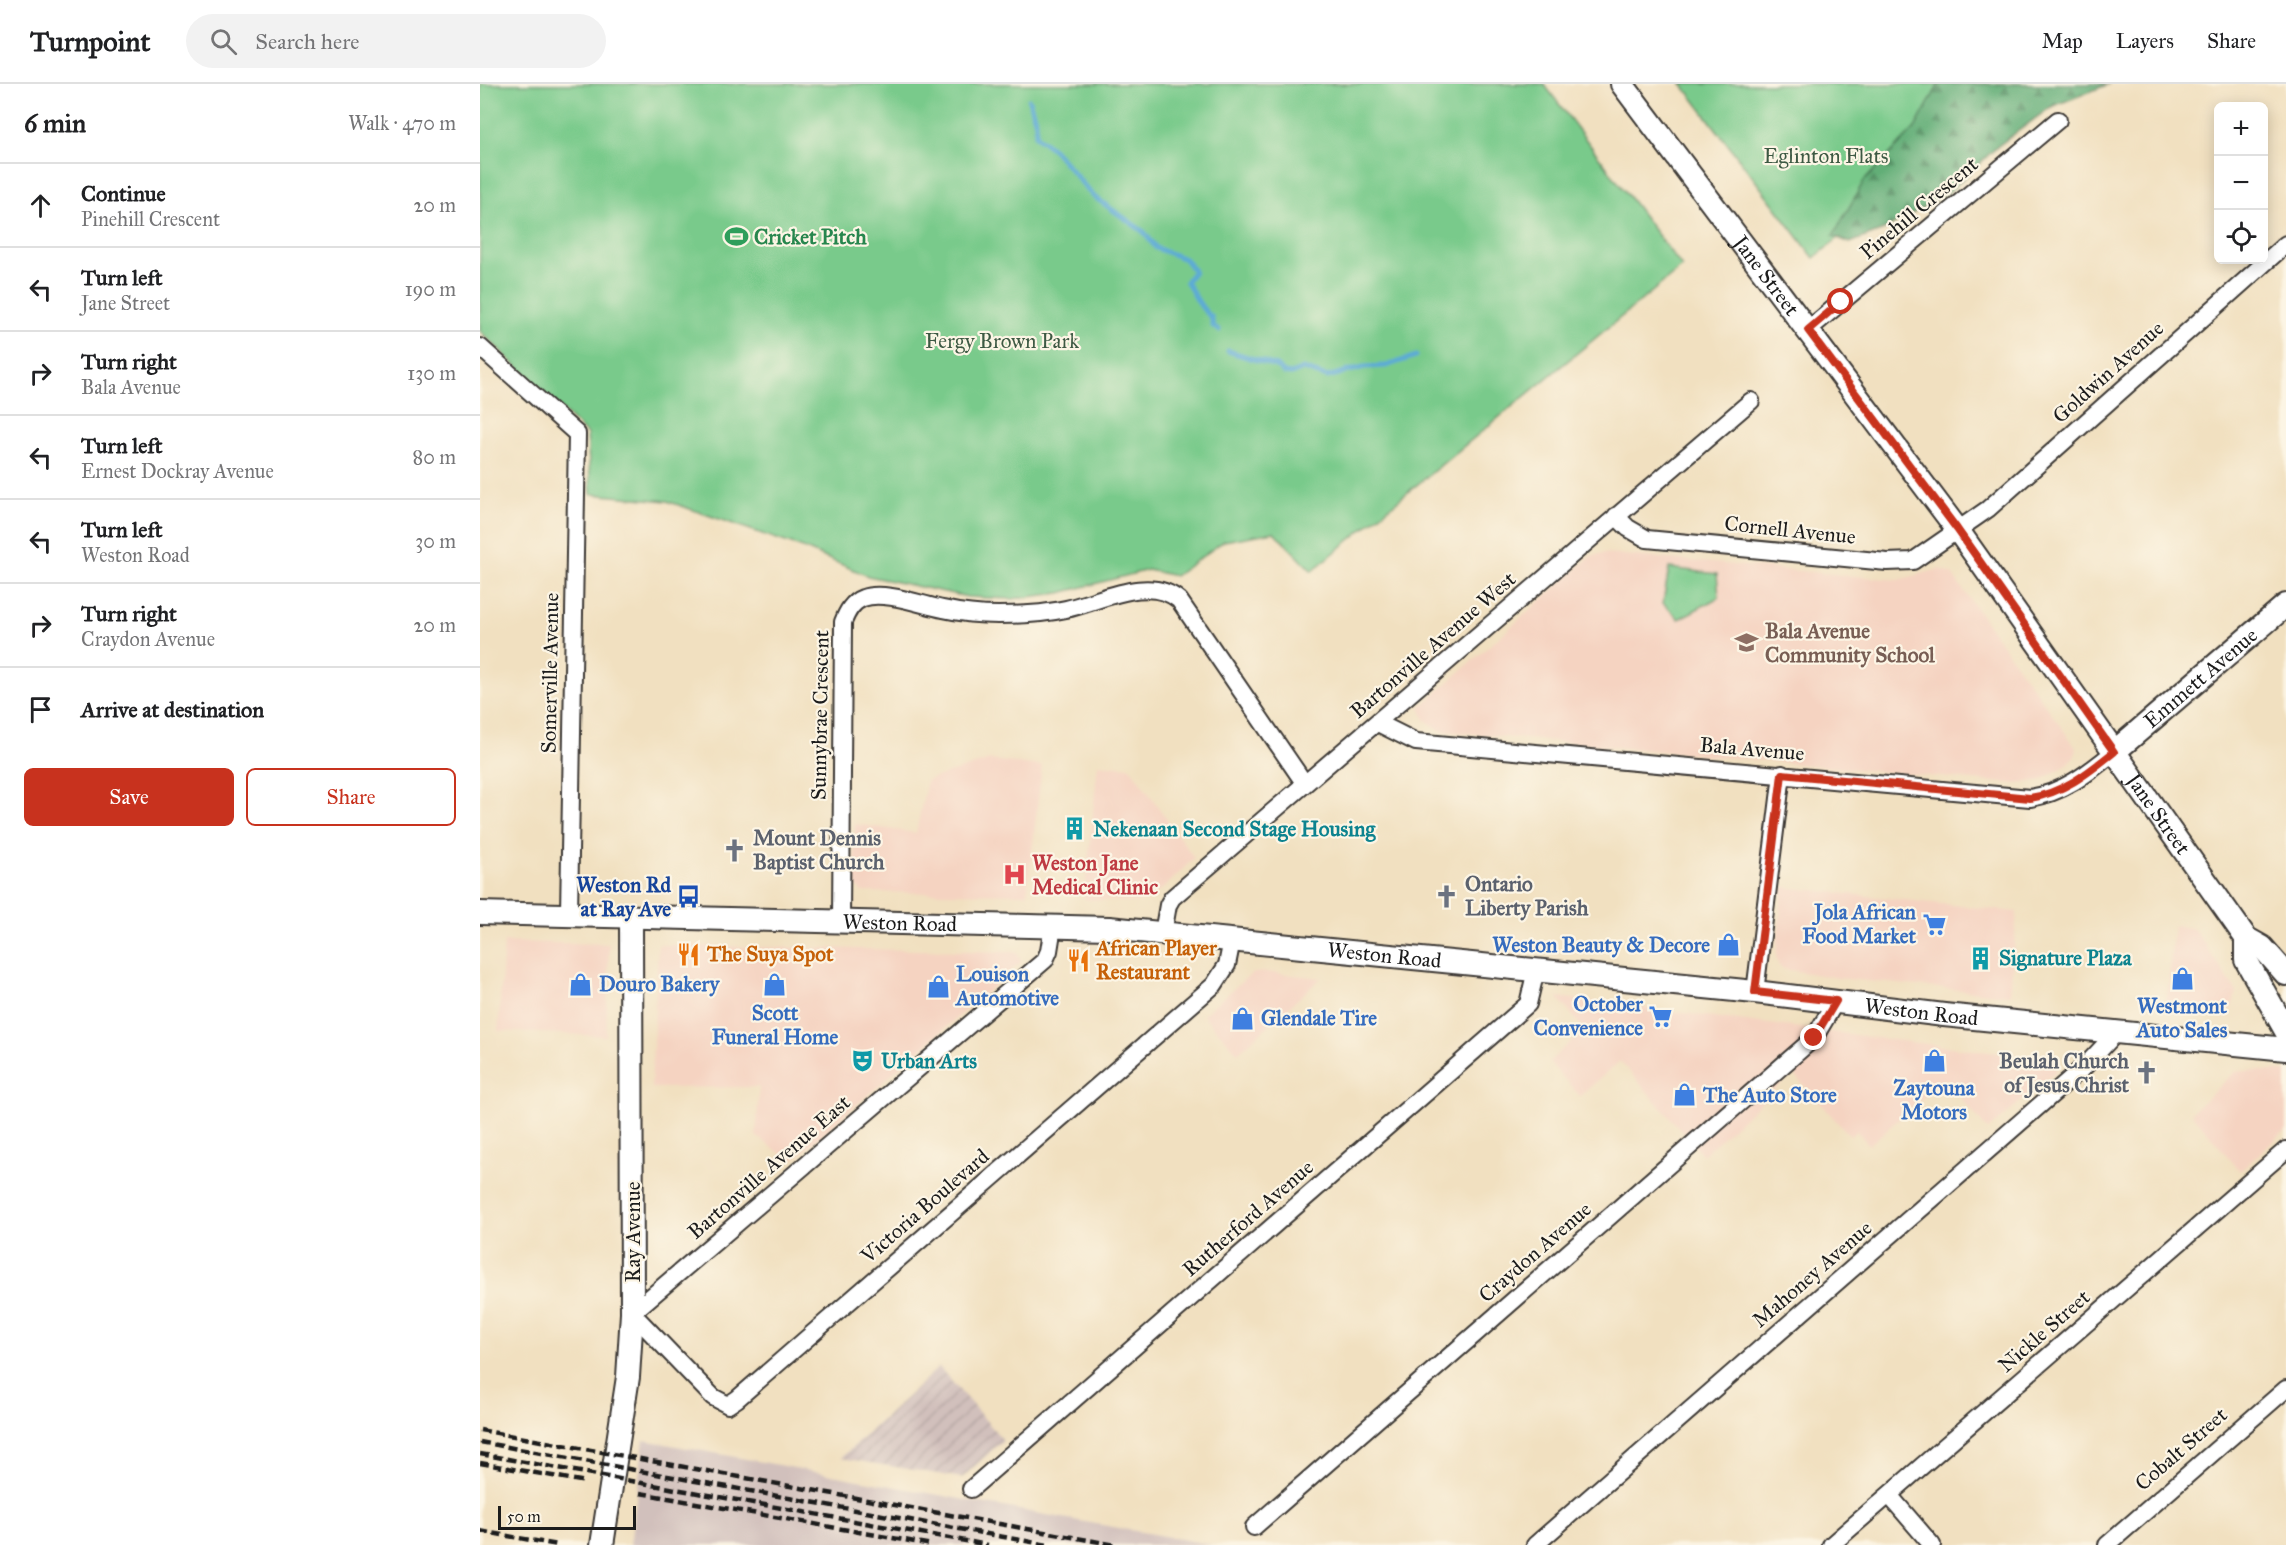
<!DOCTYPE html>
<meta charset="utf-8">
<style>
:root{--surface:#fff;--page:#f2f2f2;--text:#202124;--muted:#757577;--line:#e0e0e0;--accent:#c8321e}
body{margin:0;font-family:"IM FELL Great Primer",serif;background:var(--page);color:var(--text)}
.controls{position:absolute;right:18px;top:18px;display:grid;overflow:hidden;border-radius:9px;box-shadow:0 3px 15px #0003}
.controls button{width:54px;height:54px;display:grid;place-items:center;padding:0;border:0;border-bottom:2px solid var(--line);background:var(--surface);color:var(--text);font:30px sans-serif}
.scale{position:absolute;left:18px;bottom:15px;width:138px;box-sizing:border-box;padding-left:6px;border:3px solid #1c1c1c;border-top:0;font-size:16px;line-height:21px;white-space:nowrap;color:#1c1c1c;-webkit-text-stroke:4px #fcf5e5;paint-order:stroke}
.stop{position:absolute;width:18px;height:18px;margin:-14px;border:4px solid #c8321e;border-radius:50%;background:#fff}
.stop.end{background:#c8321e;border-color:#fff;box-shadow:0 2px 6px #0008}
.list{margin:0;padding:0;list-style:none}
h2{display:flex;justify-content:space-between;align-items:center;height:78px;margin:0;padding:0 24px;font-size:26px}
h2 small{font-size:20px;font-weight:400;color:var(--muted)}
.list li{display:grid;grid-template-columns:39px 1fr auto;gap:18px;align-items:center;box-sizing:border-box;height:84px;padding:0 24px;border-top:2px solid var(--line)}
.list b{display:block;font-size:22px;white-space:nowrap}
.list p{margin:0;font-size:20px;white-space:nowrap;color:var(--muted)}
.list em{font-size:20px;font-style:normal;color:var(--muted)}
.actions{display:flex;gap:12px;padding:18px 24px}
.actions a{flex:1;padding:14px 0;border:2px solid var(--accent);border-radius:9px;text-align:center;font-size:21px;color:var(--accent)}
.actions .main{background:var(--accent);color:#fff}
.icon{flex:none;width:33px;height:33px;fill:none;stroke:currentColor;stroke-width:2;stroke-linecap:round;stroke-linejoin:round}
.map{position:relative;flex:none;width:1806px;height:1461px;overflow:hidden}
header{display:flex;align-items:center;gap:36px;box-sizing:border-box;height:84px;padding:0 30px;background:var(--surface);border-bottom:2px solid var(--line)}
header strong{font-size:28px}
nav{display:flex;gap:33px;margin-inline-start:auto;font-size:21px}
.search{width:420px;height:54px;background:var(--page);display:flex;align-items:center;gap:15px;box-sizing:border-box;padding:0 21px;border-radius:33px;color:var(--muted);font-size:22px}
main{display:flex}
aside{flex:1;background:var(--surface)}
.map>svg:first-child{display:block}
.built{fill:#f5d3c1}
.industrial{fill:url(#industrial-furrows)}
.railway{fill:#d1c0bc}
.green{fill:#79ca8b;stroke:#4a7354;stroke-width:1.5}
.forest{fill:url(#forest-firs);stroke:#3f654a;stroke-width:1.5}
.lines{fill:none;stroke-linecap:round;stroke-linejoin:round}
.stream{stroke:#5caad6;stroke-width:5}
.street-casing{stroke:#3c3935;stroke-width:20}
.secondary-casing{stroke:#3c3935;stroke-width:26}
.street{stroke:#fff;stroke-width:16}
.secondary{stroke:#fff;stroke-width:22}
.rail{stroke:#1c1c1c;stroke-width:4.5;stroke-dasharray:9 4.5;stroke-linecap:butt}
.route{stroke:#c8321e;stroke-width:8}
.labels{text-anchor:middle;stroke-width:4.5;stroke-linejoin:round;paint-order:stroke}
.park-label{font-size:21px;fill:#3d5943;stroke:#fcf5e5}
.street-label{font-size:21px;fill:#1c1c1c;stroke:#fcf5e5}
.leisure-label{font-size:21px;font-weight:bold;fill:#27864d;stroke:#fcf5e5;text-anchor:start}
.education-label{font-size:21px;font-weight:bold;fill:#785e54;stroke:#fcf5e5;text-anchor:start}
.culture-label{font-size:21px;font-weight:bold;fill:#0d838f;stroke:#fcf5e5;text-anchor:start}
.worship-label{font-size:21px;font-weight:bold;fill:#5b616d;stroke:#fcf5e5;text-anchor:start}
.health-label{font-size:21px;font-weight:bold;fill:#be3a42;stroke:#fcf5e5;text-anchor:start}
.transit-label{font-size:21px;font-weight:bold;fill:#164399;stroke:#fcf5e5;text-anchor:end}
.shop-label{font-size:21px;font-weight:bold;fill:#366cbe;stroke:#fcf5e5;text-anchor:start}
.food-label{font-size:21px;font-weight:bold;fill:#c56008;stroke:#fcf5e5;text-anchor:start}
</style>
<header>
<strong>Turnpoint</strong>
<div class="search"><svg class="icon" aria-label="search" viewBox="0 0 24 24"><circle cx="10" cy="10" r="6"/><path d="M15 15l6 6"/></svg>Search here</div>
<nav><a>Map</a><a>Layers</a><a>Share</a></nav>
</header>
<main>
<aside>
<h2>6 min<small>Walk · 470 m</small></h2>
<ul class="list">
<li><svg class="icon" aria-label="ahead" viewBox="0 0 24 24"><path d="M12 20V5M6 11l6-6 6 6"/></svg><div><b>Continue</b><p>Pinehill Crescent</p></div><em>20 m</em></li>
<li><svg class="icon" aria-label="left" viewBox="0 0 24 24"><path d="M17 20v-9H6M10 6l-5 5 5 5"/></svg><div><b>Turn left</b><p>Jane Street</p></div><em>190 m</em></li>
<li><svg class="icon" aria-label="right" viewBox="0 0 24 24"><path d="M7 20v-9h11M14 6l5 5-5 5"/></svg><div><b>Turn right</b><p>Bala Avenue</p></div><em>130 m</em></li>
<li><svg class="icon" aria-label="left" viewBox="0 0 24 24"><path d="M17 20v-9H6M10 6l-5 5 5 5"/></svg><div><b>Turn left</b><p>Ernest Dockray Avenue</p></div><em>80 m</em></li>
<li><svg class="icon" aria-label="left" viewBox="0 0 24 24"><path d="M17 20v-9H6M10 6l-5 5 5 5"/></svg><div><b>Turn left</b><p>Weston Road</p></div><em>30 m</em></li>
<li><svg class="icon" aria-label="right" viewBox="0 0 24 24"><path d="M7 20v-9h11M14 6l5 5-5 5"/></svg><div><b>Turn right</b><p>Craydon Avenue</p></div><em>20 m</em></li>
<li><svg class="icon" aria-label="arrive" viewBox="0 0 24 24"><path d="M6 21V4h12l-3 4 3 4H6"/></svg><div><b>Arrive at destination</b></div></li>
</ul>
<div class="actions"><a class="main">Save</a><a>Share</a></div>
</aside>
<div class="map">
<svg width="1806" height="1461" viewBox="0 0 1806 1461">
<defs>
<pattern id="industrial-furrows" width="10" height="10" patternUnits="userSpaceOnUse" patternTransform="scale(1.5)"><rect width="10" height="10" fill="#d1c0bc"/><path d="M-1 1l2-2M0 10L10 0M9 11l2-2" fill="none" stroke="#b3a4a1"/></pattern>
<pattern id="forest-firs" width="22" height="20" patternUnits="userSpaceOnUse" patternTransform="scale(1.5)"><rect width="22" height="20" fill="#62ae77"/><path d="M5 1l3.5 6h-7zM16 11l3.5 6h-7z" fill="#508d61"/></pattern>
</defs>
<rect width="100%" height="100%" fill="#fcf5e5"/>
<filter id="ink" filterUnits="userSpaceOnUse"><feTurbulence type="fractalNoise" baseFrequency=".0167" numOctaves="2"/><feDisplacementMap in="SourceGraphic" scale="12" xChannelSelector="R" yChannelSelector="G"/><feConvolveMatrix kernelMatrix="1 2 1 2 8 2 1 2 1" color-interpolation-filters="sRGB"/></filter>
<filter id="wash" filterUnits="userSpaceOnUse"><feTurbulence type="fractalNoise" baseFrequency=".008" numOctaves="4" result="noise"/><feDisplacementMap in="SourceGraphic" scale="24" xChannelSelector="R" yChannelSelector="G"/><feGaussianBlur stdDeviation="1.35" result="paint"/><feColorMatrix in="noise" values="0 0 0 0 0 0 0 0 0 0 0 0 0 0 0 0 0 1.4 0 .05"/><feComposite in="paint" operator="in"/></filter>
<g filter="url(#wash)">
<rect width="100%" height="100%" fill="#f1e0c0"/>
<path class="built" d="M1124 469 1418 496 1460 485 1471 489 1597 665 1595 671 1587 681 1561 696 1537 700 962 647 945 636 940 623 1111 472Z
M510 676 562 682 547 810 382 808 374 800 375 740 436 749 447 696Z
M618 680 650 683 714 774 685 803 665 816 655 818 604 815Z
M1303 803 1537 828 1530 911 1358 894 1304 885 1299 882 1296 872Z
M1694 841 1714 845 1757 908 1751 925 1746 929 1686 924Z
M24 858 129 860 126 952 18 947Z
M178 861 537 868 541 878 312 1077 276 1052 279 1003 171 1004Z
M785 888 841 894 758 969 723 931 766 894 774 889Z
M1077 913 1564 975 1572 976 1577 986 1508 1046 1465 995 1389 1061 1377 1047 1370 1052 1313 989 1223 1071 1140 977 1100 1012 1069 978 1104 945Z
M1756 987H1806V1046L1760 1087 1711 1029Z"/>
<path class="industrial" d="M459 1283 523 1356 482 1394 361 1374Z"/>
<path class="railway" d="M164 1356 566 1431 734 1461H150Z"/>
<path class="green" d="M0 0H1064L1202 183 832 487 794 448 744 457 695 492 668 486 580 509 532 515 488 513 388 492 323 464 187 417 111 410 107 350 0 247Z
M1202 0H1549L1334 174Z
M1189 484 1237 490 1239 513 1199 535 1183 519Z"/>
<path class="forest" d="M1459 0H1629L1571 23 1518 62 1468 109 1406 145 1370 159 1353 152 1384 97 1435 44Z"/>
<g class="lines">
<path class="stream" d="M549 16 556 39V52L574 66 613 112 664 148 676 164 705 175 714 187 706 198C714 208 721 227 731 232L733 242 739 246
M748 267 796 282 804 289 811 290 823 285 847 293 884 283 906 282 936 272"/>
</g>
</g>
<g filter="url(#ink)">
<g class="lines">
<defs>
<path id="street" d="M1328 246 1578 36
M0 263 97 350 89 829
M1136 432 1148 444 1167 455 1407 478 1433 477 1508 425 1806 160
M898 639 936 658 1550 714C1584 709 1609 688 1634 668
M361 838 363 538C367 528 372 518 383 514 403 506 442 521 463 525 481 529 499 531 518 531 541 531 564 530 586 525 619 518 669 490 699 516L825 700
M573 842 569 867 565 876 152 1229 233 1313 248 1321 257 1315 734 901 747 881 752 856
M683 849 688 821 692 814 1271 317
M1275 908 1302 690
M491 1405 1048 920 1056 886
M1409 1411 1452 1461
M774 1443 1334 954 1356 917
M1055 1461 1606 981 1636 949
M1351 1461 1806 1066
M1627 1461 1806 1305"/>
<g id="secondary">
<path id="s1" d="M1142 0 1477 445 1766 854 1782 863 1806 890"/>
<path id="s2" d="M1634 668 1806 521"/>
<path id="s3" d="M0 829 629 844 1275 908 1464 931 1806 965"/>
<path d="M1766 854V876L1806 947"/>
<path d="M122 1461 148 1293 152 1229 151 832"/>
</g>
</defs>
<use href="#street" class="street-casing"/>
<use href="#secondary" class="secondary-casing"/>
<use href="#street" class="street"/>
<use href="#secondary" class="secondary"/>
<path class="rail" d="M0 1346 636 1461
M0 1358 568 1461
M0 1370 508 1461
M0 1379 106 1398
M160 1409 452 1461
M0 1447 78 1461"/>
</g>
</g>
<g class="lines" filter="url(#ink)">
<path class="route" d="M1334 954 1356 917 1275 908 1302 690 1550 714C1584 709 1609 688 1634 668L1477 445 1328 246 1361 218"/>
</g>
<defs>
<symbol id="stadium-bare" viewBox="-9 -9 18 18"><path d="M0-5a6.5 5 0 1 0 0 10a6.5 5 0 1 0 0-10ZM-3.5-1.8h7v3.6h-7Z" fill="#2e9e5b" stroke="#fcf5e5" stroke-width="2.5" paint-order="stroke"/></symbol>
<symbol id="school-bare" viewBox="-9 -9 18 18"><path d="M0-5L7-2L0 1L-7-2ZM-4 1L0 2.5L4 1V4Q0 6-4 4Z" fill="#8d6e63" stroke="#fcf5e5" stroke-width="2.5" paint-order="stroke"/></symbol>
<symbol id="building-bare" viewBox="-9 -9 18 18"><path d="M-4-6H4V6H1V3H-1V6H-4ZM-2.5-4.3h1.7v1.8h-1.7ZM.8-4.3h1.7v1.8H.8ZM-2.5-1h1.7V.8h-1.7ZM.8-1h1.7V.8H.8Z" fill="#0f9aa8" stroke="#fcf5e5" stroke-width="2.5" paint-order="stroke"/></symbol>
<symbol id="church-bare" viewBox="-9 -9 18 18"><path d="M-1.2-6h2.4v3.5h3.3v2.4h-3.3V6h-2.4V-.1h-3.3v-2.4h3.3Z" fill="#6b7280" stroke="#fcf5e5" stroke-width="2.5" paint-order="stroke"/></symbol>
<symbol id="hospital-bare" viewBox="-9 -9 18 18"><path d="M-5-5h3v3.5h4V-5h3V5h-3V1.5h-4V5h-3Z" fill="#e0444e" stroke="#fcf5e5" stroke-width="2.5" paint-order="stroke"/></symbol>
<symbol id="bus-bare" viewBox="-9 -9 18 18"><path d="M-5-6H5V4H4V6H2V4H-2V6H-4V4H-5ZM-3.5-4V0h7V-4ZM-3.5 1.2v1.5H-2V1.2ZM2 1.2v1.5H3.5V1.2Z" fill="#1a4fb4" stroke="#fcf5e5" stroke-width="2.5" paint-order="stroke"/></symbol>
<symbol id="supermarket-bare" viewBox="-9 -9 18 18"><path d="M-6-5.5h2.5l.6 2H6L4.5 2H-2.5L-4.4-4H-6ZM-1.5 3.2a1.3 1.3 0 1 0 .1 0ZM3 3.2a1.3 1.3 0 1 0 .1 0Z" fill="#3f7fe0" stroke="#fcf5e5" stroke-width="2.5" paint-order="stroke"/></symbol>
<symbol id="shop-bare" viewBox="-9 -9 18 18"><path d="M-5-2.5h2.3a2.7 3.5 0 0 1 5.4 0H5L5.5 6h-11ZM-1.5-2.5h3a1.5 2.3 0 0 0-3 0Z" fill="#3f7fe0" stroke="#fcf5e5" stroke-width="2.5" paint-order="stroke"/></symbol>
<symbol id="restaurant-bare" viewBox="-9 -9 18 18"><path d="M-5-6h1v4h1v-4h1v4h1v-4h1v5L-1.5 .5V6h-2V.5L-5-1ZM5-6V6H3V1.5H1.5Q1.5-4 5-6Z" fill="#e8710a" stroke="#fcf5e5" stroke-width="2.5" paint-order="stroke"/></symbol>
<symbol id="theatre-bare" viewBox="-9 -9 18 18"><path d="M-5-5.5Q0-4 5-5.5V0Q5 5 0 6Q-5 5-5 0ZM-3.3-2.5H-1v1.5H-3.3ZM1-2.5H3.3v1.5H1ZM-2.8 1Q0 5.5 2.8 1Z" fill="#0f9aa8" stroke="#fcf5e5" stroke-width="2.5" paint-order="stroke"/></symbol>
</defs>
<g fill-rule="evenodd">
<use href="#stadium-bare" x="240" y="136" width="33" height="33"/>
<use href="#school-bare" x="1250" y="542" width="33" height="33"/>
<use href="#building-bare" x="578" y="728" width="33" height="33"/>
<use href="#church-bare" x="238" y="750" width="33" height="33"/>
<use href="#hospital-bare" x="518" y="774" width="33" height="33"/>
<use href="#church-bare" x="950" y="796" width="33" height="33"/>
<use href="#bus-bare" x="192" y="796" width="33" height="33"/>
<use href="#supermarket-bare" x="1438" y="824" width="33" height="33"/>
<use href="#shop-bare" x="1232" y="844" width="33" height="33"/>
<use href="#restaurant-bare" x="192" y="854" width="33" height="33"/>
<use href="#building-bare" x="1484" y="858" width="33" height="33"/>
<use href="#restaurant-bare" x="582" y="860" width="33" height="33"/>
<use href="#shop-bare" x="1686" y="878" width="33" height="33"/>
<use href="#shop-bare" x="84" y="884" width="33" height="33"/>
<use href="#shop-bare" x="278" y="884" width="33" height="33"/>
<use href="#shop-bare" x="442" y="886" width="33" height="33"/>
<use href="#supermarket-bare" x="1164" y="916" width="33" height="33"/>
<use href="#shop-bare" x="746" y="918" width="33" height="33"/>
<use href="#shop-bare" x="1438" y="960" width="33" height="33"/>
<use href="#theatre-bare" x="366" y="960" width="33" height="33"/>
<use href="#church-bare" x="1650" y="972" width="33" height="33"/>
<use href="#shop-bare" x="1188" y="994" width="33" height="33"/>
</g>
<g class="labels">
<g class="park-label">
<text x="1346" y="79">Eglinton Flats</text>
<text x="522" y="264">Fergy Brown Park</text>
</g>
<g class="street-label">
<text transform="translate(1439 124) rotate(-40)" y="7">Pinehill Crescent</text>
<text dy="7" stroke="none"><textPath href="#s1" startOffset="240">Jane Street</textPath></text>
<text transform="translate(1628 288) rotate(-42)" y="7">Goldwin Avenue</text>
<text transform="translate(1310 446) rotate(6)" y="7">Cornell Avenue</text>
<text transform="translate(953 561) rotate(-41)" y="7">Bartonville Avenue West</text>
<text transform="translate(70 589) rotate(-89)" y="7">Somerville Avenue</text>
<text dy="7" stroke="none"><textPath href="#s2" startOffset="114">Emmett Avenue</textPath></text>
<text transform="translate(340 631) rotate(-89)" y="7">Sunnybrae Crescent</text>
<text transform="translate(1272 665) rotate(5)" y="7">Bala Avenue</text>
<text dy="7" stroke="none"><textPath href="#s1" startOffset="906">Jane Street</textPath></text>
<text dy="7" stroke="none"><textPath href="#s3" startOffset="420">Weston Road</textPath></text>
<text dy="7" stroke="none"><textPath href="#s3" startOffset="906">Weston Road</textPath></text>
<text dy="7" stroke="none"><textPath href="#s3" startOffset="1446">Weston Road</textPath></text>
<text transform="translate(289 1083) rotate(-41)" y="7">Bartonville Avenue East</text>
<text transform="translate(445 1122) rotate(-41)" y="7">Victoria Boulevard</text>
<text transform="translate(768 1134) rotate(-41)" y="7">Rutherford Avenue</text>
<text transform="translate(153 1148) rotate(-90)" y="7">Ray Avenue</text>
<text transform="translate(1055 1168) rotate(-41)" y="7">Craydon Avenue</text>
<text transform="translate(1332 1190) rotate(-41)" y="7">Mahoney Avenue</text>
<text transform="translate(1564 1247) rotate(-41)" y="7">Nickle Street</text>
<text transform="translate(1701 1365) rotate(-41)" y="7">Cobalt Street</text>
</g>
<g class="leisure-label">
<text x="274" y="160">Cricket Pitch</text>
</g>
<g class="education-label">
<text x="1285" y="554">Bala Avenue<tspan x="1285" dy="24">Community School</tspan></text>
</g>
<g class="culture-label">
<text x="613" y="752">Nekenaan Second Stage Housing</text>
<text x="1519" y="881">Signature Plaza</text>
<text x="401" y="984">Urban Arts</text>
</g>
<g class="worship-label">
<text x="273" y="761">Mount Dennis<tspan x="273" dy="24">Baptist Church</tspan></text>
<text x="985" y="807">Ontario<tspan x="985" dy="24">Liberty Parish</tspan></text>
<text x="1649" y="984" text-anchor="end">Beulah Church<tspan x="1649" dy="24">of Jesus Christ</tspan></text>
</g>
<g class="health-label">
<text x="552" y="786">Weston Jane<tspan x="552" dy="24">Medical Clinic</tspan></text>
</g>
<g class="transit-label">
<text x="191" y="808">Weston Rd<tspan x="191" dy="24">at Ray Ave</tspan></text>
</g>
<g class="shop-label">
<text x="1436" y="835" text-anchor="end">Jola African<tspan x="1436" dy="24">Food Market</tspan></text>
<text x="1230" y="868" text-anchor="end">Weston Beauty &amp; Decore</text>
<text x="476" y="897">Louison<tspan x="476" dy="24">Automotive</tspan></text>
<text x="119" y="907">Douro Bakery</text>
<text x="1163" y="927" text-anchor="end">October<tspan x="1163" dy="24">Convenience</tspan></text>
<text x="1702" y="929" text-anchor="middle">Westmont<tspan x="1702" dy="24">Auto Sales</tspan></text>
<text x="295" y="936" text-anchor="middle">Scott<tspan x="295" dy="24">Funeral Home</tspan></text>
<text x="781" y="941">Glendale Tire</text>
<text x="1454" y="1011" text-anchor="middle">Zaytouna<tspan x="1454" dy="24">Motors</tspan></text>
<text x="1223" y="1018">The Auto Store</text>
</g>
<g class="food-label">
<text x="616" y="871">African Player<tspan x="616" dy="24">Restaurant</tspan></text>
<text x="227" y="877">The Suya Spot</text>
</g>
</g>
</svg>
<div class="controls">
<button>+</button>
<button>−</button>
<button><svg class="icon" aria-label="locate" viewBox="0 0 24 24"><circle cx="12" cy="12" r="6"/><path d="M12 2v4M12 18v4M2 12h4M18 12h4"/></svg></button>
</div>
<div class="scale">50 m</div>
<div class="stop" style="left:1361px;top:218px"></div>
<div class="stop end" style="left:1334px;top:954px"></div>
</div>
</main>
